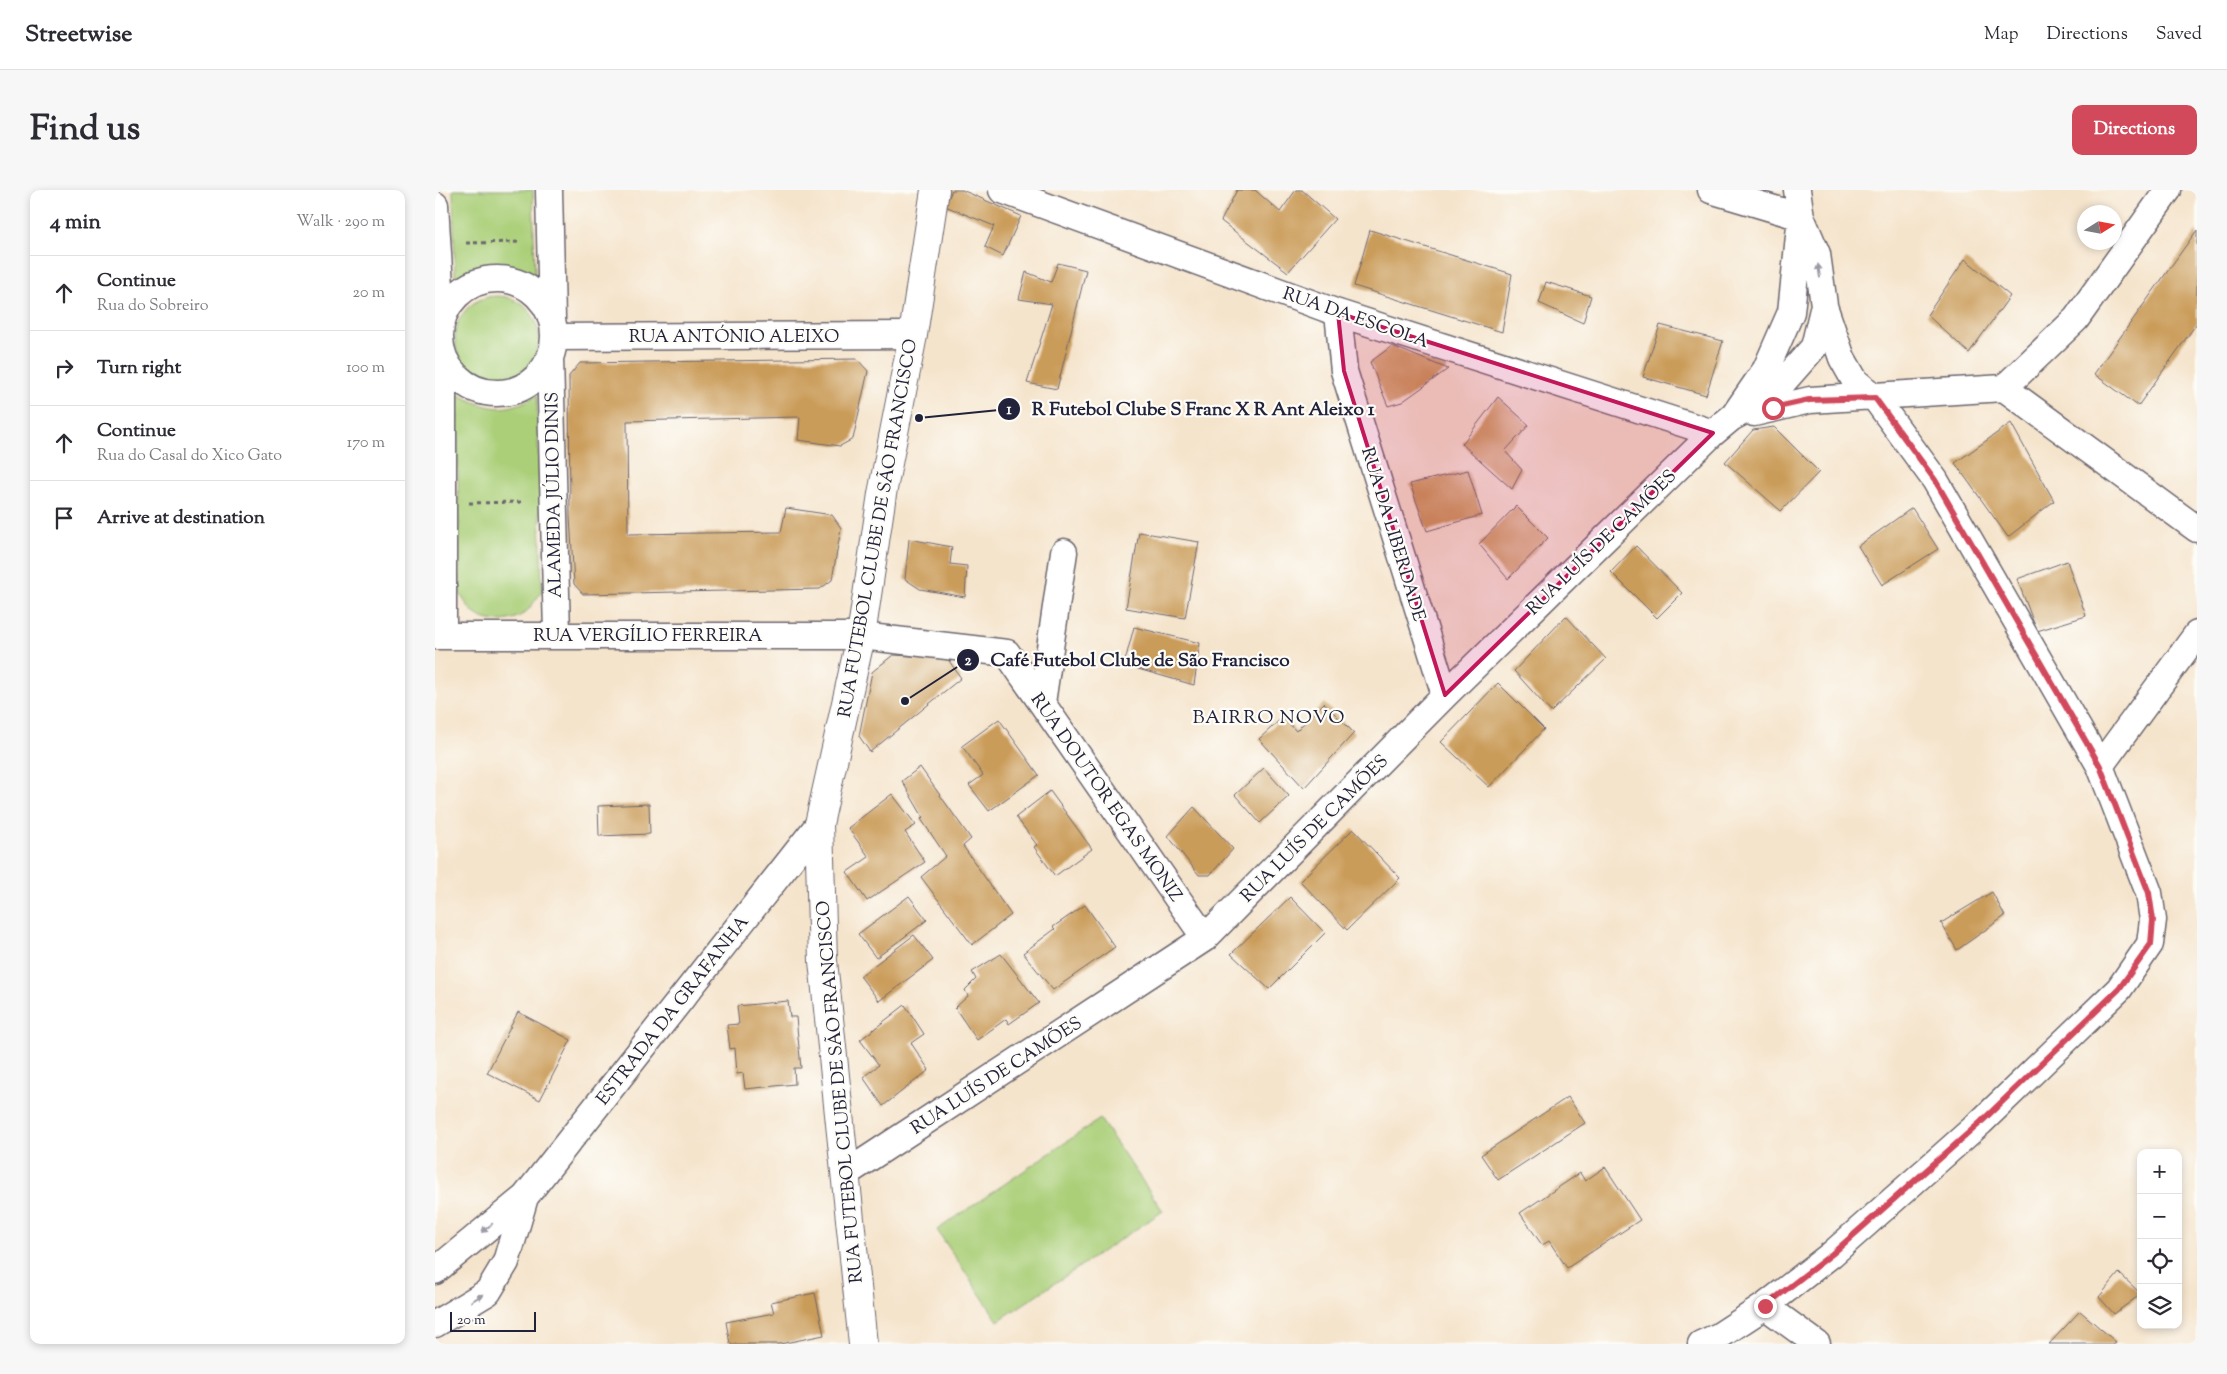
<!DOCTYPE html>
<meta charset="utf-8">
<style>
:root{--surface:#fff;--page:#f7f7f7;--text:#2b2b33;--muted:#7c7c81;--line:#e1e1e2;--accent:#d1495b}
body{margin:0;font-family:"Sorts Mill Goudy",serif;background:var(--page);color:var(--text)}
.controls{position:absolute;right:15px;bottom:15px;display:grid;overflow:hidden;border-radius:10px;box-shadow:0 2px 8px #0003}
.controls button{width:45px;height:45px;display:grid;place-items:center;padding:0;border:0;border-bottom:1px solid var(--line);background:var(--surface);color:var(--text);font:25px sans-serif}
.compass{position:absolute;left:1642px;top:15px;width:45px;height:45px;border-radius:50%;background:var(--surface);box-shadow:0 2px 8px #0003;rotate:79deg}
.scale{position:absolute;left:15px;bottom:12px;width:86px;box-sizing:border-box;padding-left:5px;border:2px solid #22223b;border-top:0;font-size:14px;line-height:18px;white-space:nowrap;color:#22223b;-webkit-text-stroke:4px #fdfcf7;paint-order:stroke}
.stop{position:absolute;width:15px;height:15px;margin:-11px;border:4px solid #d1495b;border-radius:50%;background:#fff}
.stop.end{background:#d1495b;border-color:#fff;box-shadow:0 1px 5px #0008}
.list{margin:0;padding:0;list-style:none}
h2{display:flex;justify-content:space-between;align-items:center;height:65px;margin:0;padding:0 20px;font-size:21px}
h2 small{font-size:16px;font-weight:400;color:var(--muted)}
.list li{display:grid;grid-template-columns:32px 1fr auto;gap:15px;align-items:center;box-sizing:border-box;height:75px;padding:0 20px;border-top:1px solid var(--line)}
.list b{display:block;font-size:19px;white-space:nowrap}
.list p{margin:0;font-size:16px;white-space:nowrap;color:var(--muted)}
.list em{font-size:16px;font-style:normal;color:var(--muted)}
.icon{flex:none;width:28px;height:28px;fill:none;stroke:currentColor;stroke-width:2;stroke-linecap:round;stroke-linejoin:round}
.map{position:relative;flex:none;width:1762px;height:1154px;overflow:hidden;border-radius:10px}
header{display:flex;align-items:center;gap:30px;box-sizing:border-box;height:70px;padding:0 25px;background:var(--surface);border-bottom:1px solid var(--line)}
header strong{font-size:24px}
nav{display:flex;gap:28px;margin-inline-start:auto;font-size:18px}
.intro{display:flex;align-items:center;justify-content:space-between;box-sizing:border-box;height:120px;padding:0 30px}
h1{margin:0;font-size:35px}
.button{padding:12px 22px;border-radius:10px;background:var(--accent);color:#fff;font-size:18px;font-weight:700}
main{display:flex;gap:30px;padding:0 30px}
aside{flex:1;background:var(--surface);border-radius:10px;box-shadow:0 2px 8px #0003}
.map>svg:first-child{display:block}
.green{fill:#aacf78;stroke:#66785a}
.building{fill:#ca9c5a}
.lines{fill:none;stroke-linecap:round;stroke-linejoin:round}
.minor-casing{stroke:#6c666e;stroke-width:29}
.tertiary-casing{stroke:#6c666e;stroke-width:30}
.path{stroke:#6c666e;stroke-width:3;stroke-dasharray:4 4;stroke-linecap:butt}
.minor{stroke:#fff;stroke-width:26}
.tertiary{stroke:#fff;stroke-width:28}
.oneway{fill:#9c9ca7}
.route{stroke:#d1495b;stroke-width:6}
.marked{fill:#c2185b;fill-opacity:0.2;stroke:#c2185b;stroke-width:4;stroke-linejoin:round}
.labels{text-anchor:middle;stroke-width:4.5;stroke-linejoin:round;paint-order:stroke}
.street-label{font-size:18px;fill:#22223b;stroke:#fdfcf7}
.neighbourhood-label{font-size:19px;letter-spacing:1px;fill:#22223b;stroke:#fdfcf7}
.leader{fill:none;stroke:#22223b;stroke-width:2}
.callout-dot{fill:#22223b;stroke:#fdfcf7;stroke-width:2}
.mark-label{font-size:15px;text-anchor:middle;font-weight:bold;fill:#fff}
.callout-label{font-size:19px;text-anchor:middle;font-weight:bold;fill:#22223b;stroke:#fdfcf7;stroke-width:4.5;stroke-linejoin:round;paint-order:stroke}
</style>
<header>
<strong>Streetwise</strong>
<nav><a>Map</a><a>Directions</a><a>Saved</a></nav>
</header>
<div class="intro"><h1>Find us</h1><a class="button">Directions</a></div>
<main>
<aside>
<h2>4 min<small>Walk · 290 m</small></h2>
<ul class="list">
<li><svg class="icon" aria-label="ahead" viewBox="0 0 24 24"><path d="M12 20V5M6 11l6-6 6 6"/></svg><div><b>Continue</b><p>Rua do Sobreiro</p></div><em>20 m</em></li>
<li><svg class="icon" aria-label="right" viewBox="0 0 24 24"><path d="M7 20v-9h11M14 6l5 5-5 5"/></svg><div><b>Turn right</b></div><em>100 m</em></li>
<li><svg class="icon" aria-label="ahead" viewBox="0 0 24 24"><path d="M12 20V5M6 11l6-6 6 6"/></svg><div><b>Continue</b><p>Rua do Casal do Xico Gato</p></div><em>170 m</em></li>
<li><svg class="icon" aria-label="arrive" viewBox="0 0 24 24"><path d="M6 21V4h12l-3 4 3 4H6"/></svg><div><b>Arrive at destination</b></div></li>
</ul>
</aside>
<div class="map">
<svg width="1762" height="1154" viewBox="0 0 1762 1154">
<rect width="100%" height="100%" fill="#fdfcf7"/>
<filter id="ink" filterUnits="userSpaceOnUse"><feTurbulence type="fractalNoise" baseFrequency=".02" numOctaves="2"/><feDisplacementMap in="SourceGraphic" scale="10" xChannelSelector="R" yChannelSelector="G"/><feConvolveMatrix kernelMatrix="1 2 1 2 8 2 1 2 1" color-interpolation-filters="sRGB"/></filter>
<filter id="wash" filterUnits="userSpaceOnUse"><feTurbulence type="fractalNoise" baseFrequency=".0096" numOctaves="4" result="noise"/><feDisplacementMap in="SourceGraphic" scale="20" xChannelSelector="R" yChannelSelector="G"/><feGaussianBlur stdDeviation="1.12" result="paint"/><feColorMatrix in="noise" values="0 0 0 0 0 0 0 0 0 0 0 0 0 0 0 0 0 1.4 0 .05"/><feComposite in="paint" operator="in"/></filter>
<g filter="url(#wash)">
<rect width="100%" height="100%" fill="#f5e4cc"/>
<path class="green" d="M18 0H98L100 84C70 74 49 72 20 87Z
M20 148a42 42 0 1 1 84 0a42 42 0 1 1-84 0Z
M22 204C54 220 71 224 102 205L107 401C103 407 98 414 93 420 80 433 54 435 39 423 34 419 29 410 25 404Z
M665 929 728 1021 563 1131 502 1040Z"/>
<g id="blocks">
<path class="building" d="M517 0H527L586 26 568 66 550 57 559 36 510 16Z
M802 0H820L845 22 861 0H867L900 29 853 82 786 31Z
M935 40 1077 84 1067 142 919 96Z
M1762 40V133L1703 216 1659 184Z
M1530 69 1575 106 1534 163 1492 125Z
M623 73 651 80 622 199 592 193 617 114 584 109 591 82 616 92Z
M1111 92 1156 106 1148 133 1104 113Z
M1225 135 1288 151 1271 205 1208 187Z
M957 156 1013 179 967 212 953 216 935 172Z
M422 169 433 181 418 249 405 256 363 250 365 227 192 231 193 344 346 342 351 318 397 325 406 338 397 390 385 399 148 404 139 394 135 327 134 186 145 173Z
M1063 207 1094 235 1070 261 1087 280 1077 299 1027 254Z
M1576 233 1619 311 1573 347 1520 273Z
M1339 237 1384 282 1346 321 1290 272 1318 240Z
M1033 280 1047 325 992 341 975 294Z
M1081 316 1113 348 1073 389 1044 354Z
M1477 318 1503 359 1447 395 1423 356Z
M704 342 764 352 750 428 691 418Z
M474 349 517 357 515 374 532 376 530 407 485 399 470 389Z
M1201 356 1247 403 1222 428 1176 382Z
M1632 371 1651 426 1602 441 1582 389Z
M1131 426 1171 469 1116 522 1079 481Z
M699 437 765 453 759 495 689 475Z
M458 465 512 468 526 488 435 562 424 546 437 482Z
M1063 493 1109 539 1054 597 1006 552Z
M889 513 919 543 869 598 824 549 848 527 861 541Z
M564 529 604 585 554 621 534 595 548 585 527 556Z
M485 577 536 649 528 656 576 725 537 755 486 687 511 666 486 629 488 627 467 591Z
M829 578 854 606 825 633 800 605Z
M615 601 657 659 620 686 599 657 602 655 581 627Z
M457 604 481 635 470 642 490 672 432 711 412 682 434 667 413 638Z
M214 614 215 644 164 646 163 616Z
M759 617 798 659 775 685H764L733 646Z
M918 639 965 688 912 740 865 691Z
M1557 702 1570 726 1522 760 1506 733Z
M474 706 492 730 441 768 423 744Z
M855 707 890 743 834 799 796 764Z
M650 715 680 757 618 800 588 763 620 739 618 737Z
M479 745 498 770 444 811 425 786Z
M566 764 604 813 574 834 571 829 542 850 520 818 533 806 530 800 541 789 537 782Z
M353 811 355 827H361L366 878H359L360 894 310 899 308 883 302 884 300 858 295 859 292 835 304 834 302 816Z
M470 815 489 844 476 853 494 880 448 916 428 887 444 875 425 850Z
M83 822 136 850 105 910 52 883Z
M1133 907 1150 933 1063 990 1046 965Z
M1170 977 1205 1030 1132 1078 1114 1051 1107 1055 1085 1023 1145 983 1150 991Z
M1684 1083 1706 1104 1679 1124 1664 1107Z
M380 1103 389 1145 345 1154H295L291 1132 339 1123 336 1112Z
M1645 1121 1681 1152 1678 1154H1614Z"/>
</g>
</g>
<g filter="url(#ink)">
<use href="#blocks" fill-opacity="0" stroke="#6c666e" stroke-width="1"/>
<g class="lines">
<defs>
<path id="minor" d="M114 0 117 128
M567 0 903 123 1278 243
M1276 0 1366 27
M0 15 7 129
M5 146a57 57 0 1 1 114 0a57 57 0 1 1-114 0Z
M903 123 909 181 1010 505
M119 147 478 145
M115 167 122 444
M1569 198 1762 339
M1319 223 1375 210 1569 198 1641 129 1733 0
M1300 224 1331 179 1356 122 1366 27 1362 0
M0 446H426L572 463 770 748
M8 446V165
M607 513 629 362
M1665 576 1762 444
M410 984 770 748 1010 505 1278 243 1296 228 1335 207 1379 157 1389 115 1382 64 1366 27
M0 1081 90 1007 384 634
M1330 1116 1382 1154
M0 1134 53 1102 71 1072 90 1007
M1266 1154 1284 1146 1330 1116 1397 1064 1546 932 1684 799 1715 754 1718 730 1714 703 1665 576 1500 290 1440 208 1420 191 1407 168 1389 116"/>
<path id="tertiary" d="M428 1154 388 771 384 634 426 446 447 304 478 145 500 0"/>
</defs>
<use href="#minor" class="minor-casing"/>
<use href="#tertiary" class="tertiary-casing"/>
<path class="path" d="M31 53 87 52
M34 313 90 312"/>
<use href="#minor" class="minor"/>
<use href="#tertiary" class="tertiary"/>
</g>
<defs><path id="oneway-solid" d="M-6-.8H1V-3.2L6.5 0L1 3.2V.8H-6Z" transform="scale(1.25)"/></defs>
<g class="oneway">
<use href="#oneway-solid" transform="translate(1384 81) rotate(-98)"/>
<use href="#oneway-solid" transform="translate(52 1038) rotate(141)"/>
<use href="#oneway-solid" transform="translate(42 1108) rotate(-31)"/>
</g>
</g>
<g class="lines" filter="url(#ink)">
<path class="route" d="M1330 1116 1397 1064 1546 932 1684 799 1716 754 1718 730 1714 703 1665 576 1500 290 1440 208 1374 210 1338 218"/>
</g>
<path class="marked" d="M903 123 1278 243 1010 505 909 181Z"/>
<g class="labels">
<g class="street-label">
<text transform="translate(921 127) rotate(19)" y="6">RUA DA ESCOLA</text>
<text x="299" y="152">RUA ANTÓNIO ALEIXO</text>
<text transform="translate(118 305) rotate(-91)" y="6">ALAMEDA JÚLIO DINIS</text>
<text transform="translate(442 338) rotate(-80)" y="6">RUA FUTEBOL CLUBE DE SÃO FRANCISCO</text>
<text transform="translate(959 344) rotate(73)" y="6">RUA DA LIBERDADE</text>
<text transform="translate(1166 352) rotate(-44)" y="6">RUA LUÍS DE CAMÕES</text>
<text x="213" y="451">RUA VERGÍLIO FERREIRA</text>
<text transform="translate(672 607) rotate(55)" y="6">RUA DOUTOR EGAS MONIZ</text>
<text transform="translate(879 638) rotate(-45)" y="6">RUA LUÍS DE CAMÕES</text>
<text transform="translate(237 820) rotate(-52)" y="6">ESTRADA DA GRAFANHA</text>
<text transform="translate(561 885) rotate(-33)" y="6">RUA LUÍS DE CAMÕES</text>
<text transform="translate(404 902) rotate(-95)" y="6">RUA FUTEBOL CLUBE DE SÃO FRANCISCO</text>
</g>
<g class="neighbourhood-label">
<text x="834" y="533">BAIRRO NOVO</text>
</g>
</g>
<path class="leader" d="M484 228L574 219M470 511L533 470"/>
<g class="callout-dot">
<circle cx="484" cy="228" r="5"/>
<circle cx="470" cy="511" r="5"/>
<circle cx="574" cy="219" r="12"/>
<circle cx="533" cy="470" r="12"/>
</g>
<g class="mark-label">
<text x="574" y="224">1</text>
<text x="533" y="475">2</text>
</g>
<g class="callout-label">
<text x="768" y="225">R Futebol Clube S Franc X R Ant Aleixo 1</text>
<text x="705" y="476">Café Futebol Clube de São Francisco</text>
</g>
</svg>
<div class="controls">
<button>+</button>
<button>−</button>
<button><svg class="icon" aria-label="locate" viewBox="0 0 24 24"><circle cx="12" cy="12" r="6"/><path d="M12 2v4M12 18v4M2 12h4M18 12h4"/></svg></button>
<button><svg class="icon" aria-label="layers" viewBox="0 0 24 24"><path d="M12 4l9 5-9 5-9-5zM3 14l9 5 9-5"/></svg></button>
</div>
<svg class="compass" viewBox="-18 -18 36 36"><path d="M0-13l5 13h-10z" fill="#e53935"/><path d="M0 13l5-13h-10z" fill="#7c7c81"/></svg>
<div class="scale">20 m</div>
<div class="stop" style="left:1338px;top:218px"></div>
<div class="stop end" style="left:1330px;top:1116px"></div>
</div>
</main>
